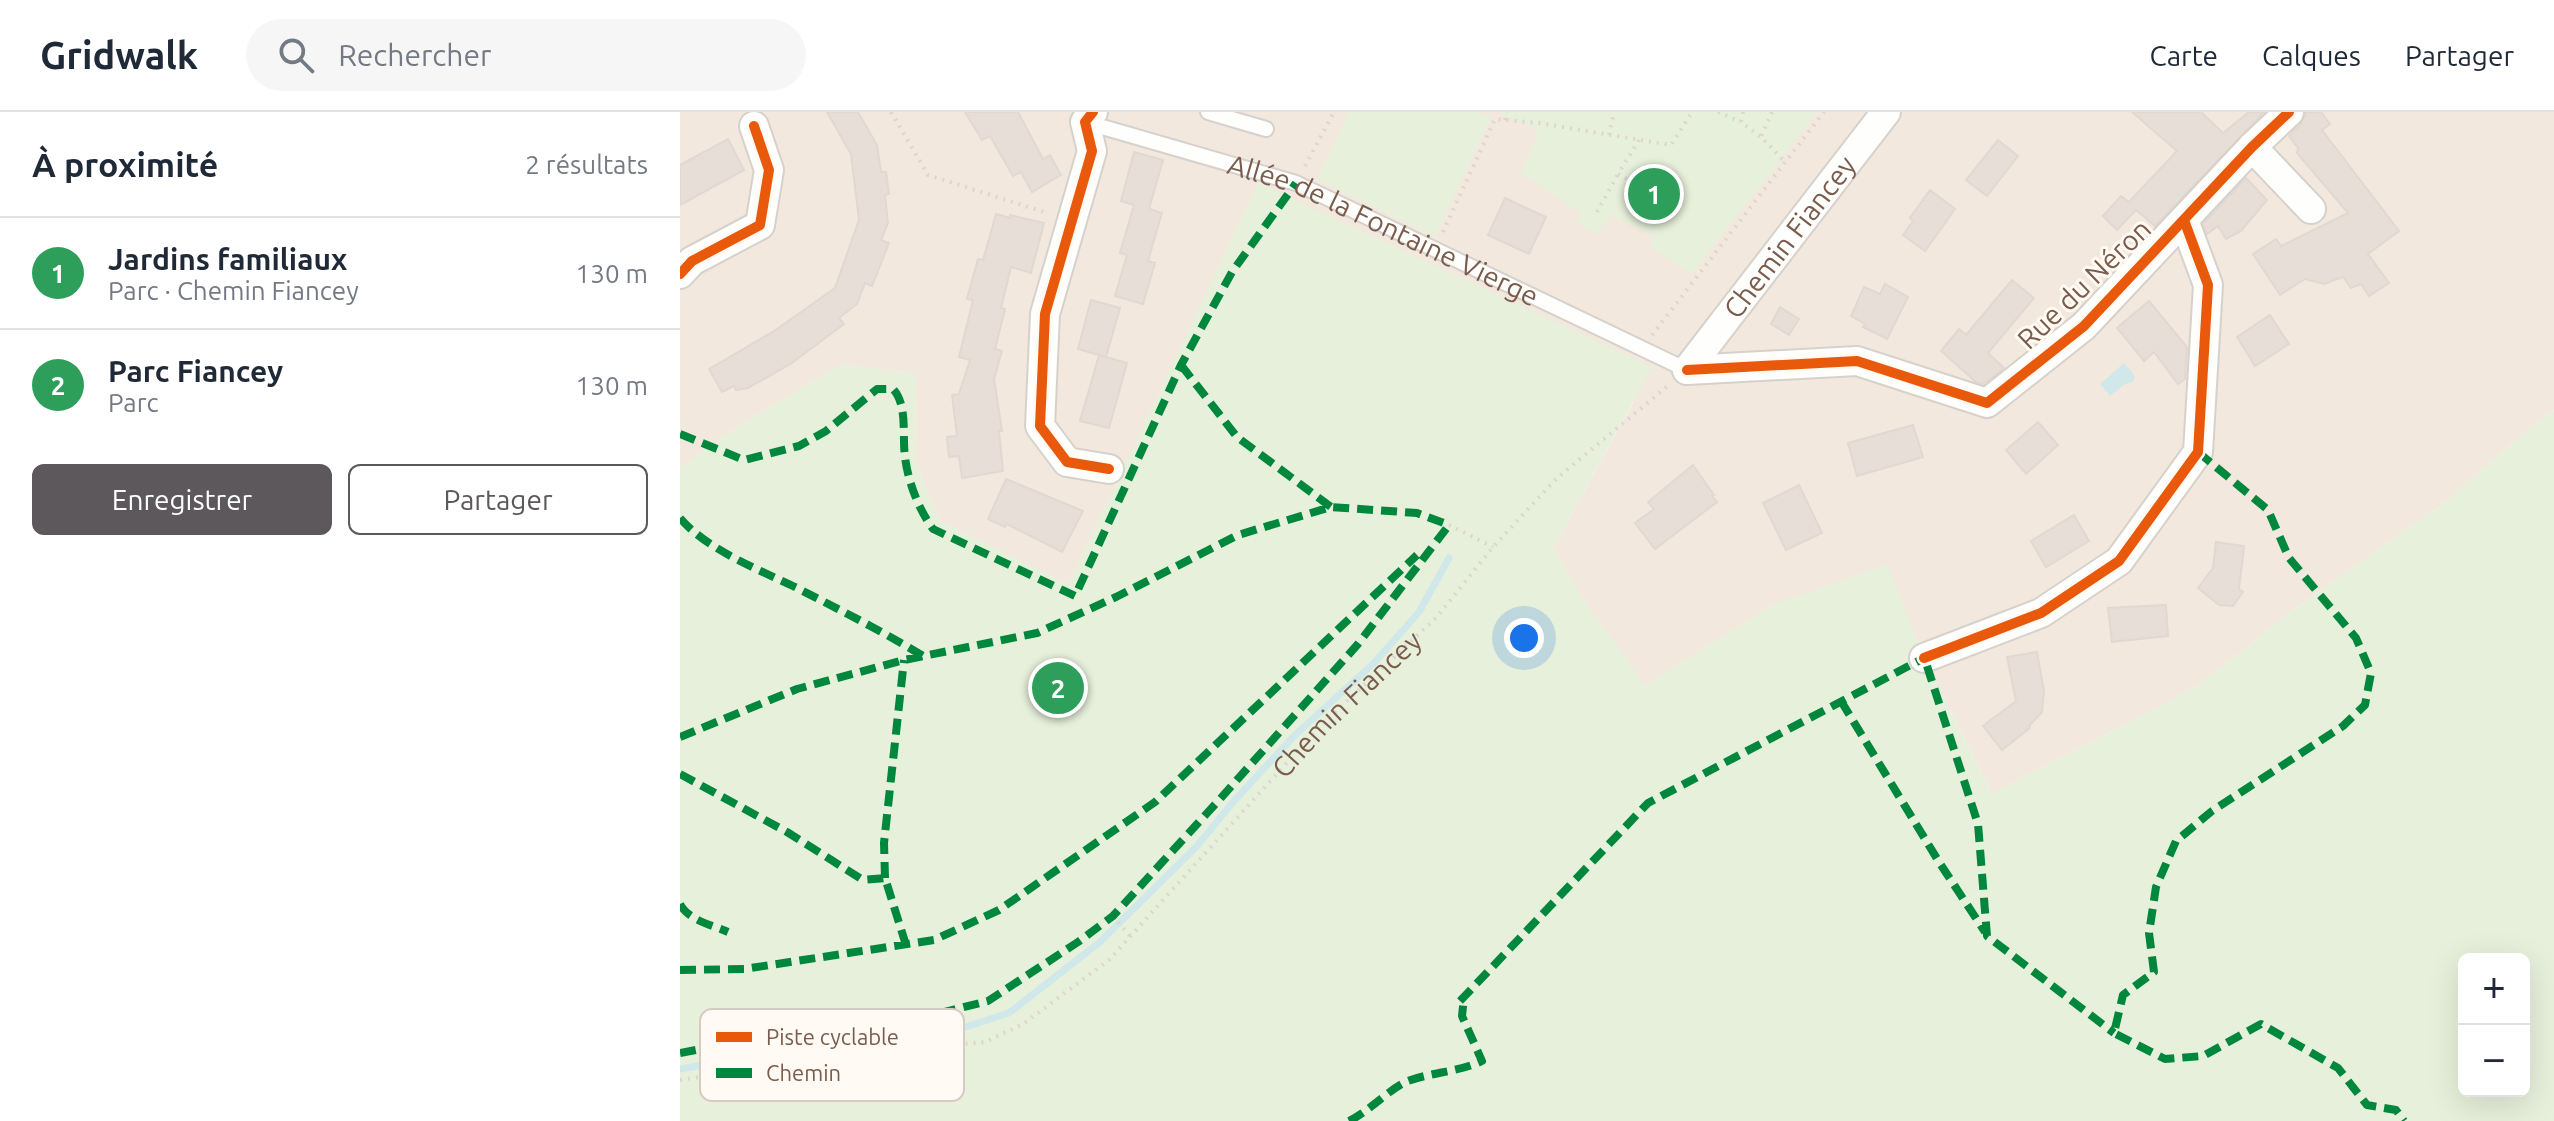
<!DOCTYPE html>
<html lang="fr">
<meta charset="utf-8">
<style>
:root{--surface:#fff;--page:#f6f6f7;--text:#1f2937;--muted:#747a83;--line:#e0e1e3;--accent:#5c585b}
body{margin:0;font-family:Ubuntu,sans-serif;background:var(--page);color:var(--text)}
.controls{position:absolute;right:24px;bottom:24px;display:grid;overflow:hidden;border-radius:12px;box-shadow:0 8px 32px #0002}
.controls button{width:72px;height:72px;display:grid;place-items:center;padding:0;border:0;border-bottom:2px solid var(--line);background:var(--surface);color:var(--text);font:40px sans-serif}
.you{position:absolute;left:844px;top:526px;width:28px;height:28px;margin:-20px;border:6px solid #fff;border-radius:50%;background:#1a73e8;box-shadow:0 0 0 12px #1a73e833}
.badge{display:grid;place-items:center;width:52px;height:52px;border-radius:50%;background:var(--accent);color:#fff;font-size:26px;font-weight:700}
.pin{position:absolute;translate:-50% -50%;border:4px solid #fff;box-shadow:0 2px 8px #0006}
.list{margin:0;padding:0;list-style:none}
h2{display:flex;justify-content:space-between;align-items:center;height:104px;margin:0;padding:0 32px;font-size:34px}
h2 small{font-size:26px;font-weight:400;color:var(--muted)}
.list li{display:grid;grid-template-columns:52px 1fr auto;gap:24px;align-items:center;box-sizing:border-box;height:112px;padding:0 32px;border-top:2px solid var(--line)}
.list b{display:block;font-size:30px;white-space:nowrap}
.list p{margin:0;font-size:26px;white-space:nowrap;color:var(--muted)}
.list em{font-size:26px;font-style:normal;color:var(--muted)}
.actions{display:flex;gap:16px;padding:24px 32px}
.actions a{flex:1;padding:18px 0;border:2px solid var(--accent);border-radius:12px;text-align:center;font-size:28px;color:var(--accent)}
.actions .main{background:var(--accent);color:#fff}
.icon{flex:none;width:44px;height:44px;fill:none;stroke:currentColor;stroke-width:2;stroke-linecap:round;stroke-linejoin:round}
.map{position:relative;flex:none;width:1874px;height:1009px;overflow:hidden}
header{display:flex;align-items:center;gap:48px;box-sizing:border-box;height:112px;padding:0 40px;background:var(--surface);border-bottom:2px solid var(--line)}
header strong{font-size:38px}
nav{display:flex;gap:44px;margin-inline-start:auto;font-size:28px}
.search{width:560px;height:72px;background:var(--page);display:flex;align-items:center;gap:20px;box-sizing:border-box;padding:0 28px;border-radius:44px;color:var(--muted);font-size:30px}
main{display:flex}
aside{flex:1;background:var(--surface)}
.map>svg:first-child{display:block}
.residential{fill:#f2e8de}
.green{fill:#e7f0db;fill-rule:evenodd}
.water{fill:#d0e8ea}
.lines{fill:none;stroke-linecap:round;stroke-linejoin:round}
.stream{stroke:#d0e8ea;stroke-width:7}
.building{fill:#e6ded7;stroke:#e2d8d2;stroke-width:2}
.lane-casing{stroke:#d7d1cb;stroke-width:18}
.street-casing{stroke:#d7d1cb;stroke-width:32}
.path{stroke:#dcd5d0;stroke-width:4;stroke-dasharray:2 6;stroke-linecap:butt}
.lane{stroke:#fefefd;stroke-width:14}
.street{stroke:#fefefd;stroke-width:28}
.quiet{stroke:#00873e;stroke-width:8;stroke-dasharray:16 8;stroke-linecap:butt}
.cycleway-casing{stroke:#fffaf3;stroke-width:15}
.cycleway{stroke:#e8590c;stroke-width:10}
.labels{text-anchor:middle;stroke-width:6;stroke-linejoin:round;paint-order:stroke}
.street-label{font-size:28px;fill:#7a5c4d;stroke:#fffaf3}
.key{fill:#fffaf3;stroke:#d7cbc1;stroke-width:2}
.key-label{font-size:22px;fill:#7a5c4d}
</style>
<header>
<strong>Gridwalk</strong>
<div class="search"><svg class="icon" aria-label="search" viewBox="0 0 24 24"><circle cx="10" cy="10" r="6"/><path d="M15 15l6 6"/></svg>Rechercher</div>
<nav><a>Carte</a><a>Calques</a><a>Partager</a></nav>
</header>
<main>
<aside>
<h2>À proximité<small>2 résultats</small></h2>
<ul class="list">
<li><span class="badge" style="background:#2e9e5b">1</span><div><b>Jardins familiaux</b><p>Parc · Chemin Fiancey</p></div><em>130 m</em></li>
<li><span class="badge" style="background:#2e9e5b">2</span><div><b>Parc Fiancey</b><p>Parc</p></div><em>130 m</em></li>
</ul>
<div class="actions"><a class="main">Enregistrer</a><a>Partager</a></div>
</aside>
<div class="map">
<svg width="1874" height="1009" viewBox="0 0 1874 1009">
<rect width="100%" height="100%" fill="#f9f5f0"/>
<path class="residential" d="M0 0H1874V298L1831 332 1767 389 1620 493 1516 575 1312 682 1244 546 1091 494 965 574 900 483 873 436 954 289 579 71 388 473 259 408 236 352 235 261 161 253 61 312 0 357Z"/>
<path class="green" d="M669 0H799L811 5 755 124 637 68Z
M819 0H1137L1012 162 970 135 975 124 929 103 918 122 897 111 901 101 841 61 859 19Z
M578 71 972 255 873 436 900 483 965 573 1091 494 1207 452 1244 546 1312 682 1516 575 1620 493 1767 389 1831 332 1874 298V1009H0V357L61 312 161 253 235 261 236 352 259 408 388 472ZM1784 847H1844V979H1784Z"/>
<path class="water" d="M1444 251 1455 264 1453 270 1445 272 1430 284 1420 272Z"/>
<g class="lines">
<path class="stream" d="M0 957 85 942 267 921 329 901 420 830 517 734 553 690 615 623 694 551 739 500 769 446"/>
</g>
<path class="building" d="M147 0H178L197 33 201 60H206L209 82 205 83 208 111 201 128 209 131 192 174 185 171 177 192 159 206 164 212 112 251 68 276 56 278 54 274 42 280 29 257 94 219 155 176 179 108 171 42Z
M285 0H338L363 47 370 43 381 63 352 80 341 60 333 64 310 24 302 28Z
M1452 0H1521L1543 21 1569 0H1584L1475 114 1456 98 1437 118 1423 104 1441 84 1449 90 1497 39Z
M1626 0H1641L1650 12 1642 18 1719 119 1688 142 1709 171 1689 184 1681 172 1671 176 1663 165 1644 172 1625 167 1600 183 1573 142 1596 127 1601 134 1668 101 1617 41 1618 36 1609 24 1621 12Z
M48 27 64 58 0 93V53Z
M1318 28 1338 44 1307 84 1286 68Z
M454 40 483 48 469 97 482 101 468 149 475 151 463 192 435 184 447 143 440 141 454 93 441 89Z
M1566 66 1587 88 1561 119 1546 127 1538 114 1527 122 1523 112Z
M1250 78 1275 97 1245 139 1223 123 1233 109 1230 106Z
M825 86 866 105 849 142 808 123Z
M316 102 330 106V103L364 111 351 161 331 155 321 196 325 197 315 237 322 239 314 267 322 319H319L323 359 282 366 279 344 269 345 267 325 277 324 272 283 279 282 290 248 279 245 293 188 287 187 298 147 303 148Z
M1332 168 1354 186 1308 241 1324 256 1304 272 1296 270 1261 239 1279 217 1286 223Z
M1205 172 1228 185 1207 227 1183 215 1185 212 1171 204 1184 175 1200 182Z
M411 188 440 196 426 245 398 237Z
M1469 189 1507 235 1505 267 1498 272 1474 240 1464 249 1437 216Z
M1100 195 1119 207 1109 223 1091 212Z
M1590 203 1609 232 1575 254 1557 225Z
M419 243 447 251 429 316 400 309Z
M1358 310 1378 333 1346 362 1326 338Z
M1233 313 1243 345 1177 364 1168 331Z
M1013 353 1034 383 1032 384 1037 390 975 437 955 411 974 397 968 390Z
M326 367 403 399 382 440 327 412 325 415 308 407Z
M1119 373 1142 421 1106 438 1083 391Z
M1394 403 1409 429 1366 455 1351 429Z
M1536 430 1564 434 1559 477 1563 480 1553 494 1539 493 1518 476 1533 456Z
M1486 493 1488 524 1432 530 1428 496Z
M1357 540 1364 579 1362 600 1349 614 1350 616 1322 638 1303 614 1336 589 1327 545Z"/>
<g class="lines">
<defs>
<g id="lane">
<path d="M528 0 586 17"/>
<path id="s2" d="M405 10 616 71 1007 258"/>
</g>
<g id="street">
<path d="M413 0 405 10 412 39 365 202 360 314 387 350 429 357"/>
<path d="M1572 35 1631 97"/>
<path d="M0 162 12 149 80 113 89 58 74 14"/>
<path d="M1007 258 1177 249 1307 291 1404 214 1572 35 1609 0"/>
<path id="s3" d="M1007 258 1206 0"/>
<path d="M1244 546 1361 501 1439 449 1518 340 1528 173 1504 108"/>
</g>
</defs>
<use href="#lane" class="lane-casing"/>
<use href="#street" class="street-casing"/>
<g class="path">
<path d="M211 0 248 63 367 101"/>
<path d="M1038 0 1061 10"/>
<path d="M1063 0 1061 10 1081 25"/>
<path d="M1092 0 1081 25 1105 50"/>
<path d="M825 8 827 0"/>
<path d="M929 23 934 0"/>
<path d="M959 28 938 62 978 84"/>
<path d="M625 54 654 0"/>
<path d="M917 100 938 62"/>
<path d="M763 120 815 7 859 11 991 33 1012 0"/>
<path d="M972 223 1144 0"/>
<path d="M769 413 813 435"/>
<path d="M433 804 450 824"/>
<path d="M201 916 203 938"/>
<path id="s1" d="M0 968 170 942 305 930 343 912 429 848 639 615 756 506 813 435 876 367 989 273"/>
</g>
<use href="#lane" class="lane"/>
<use href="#street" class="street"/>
<path class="quiet" d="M501 253 557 325 651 395
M0 322 64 348 119 334 146 319 197 277H213C228 293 222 324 225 345 228 370 239 398 253 417L395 484 501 253 552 160 616 71
M1518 340 1588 398 1609 446 1676 526 1691 561 1685 593 1663 614 1532 699 1496 729 1476 775 1469 821 1474 860 1443 883 1434 921 1485 947 1523 944 1581 912 1658 956 1687 993 1716 998 1724 1009
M0 406C27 438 80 458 117 476 160 498 202 519 243 544
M1247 554 1298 712 1307 824 1434 921
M1161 589 1259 750 1305 820
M0 625 117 577 224 548 357 521 436 485 558 423 651 395 737 401 769 413
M0 662 107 720 183 768 205 766 226 833
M205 766 204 731 224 548
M0 792C8 808 32 813 48 820
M0 858 64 857 254 828 319 798 475 690 737 443
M780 889 968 691 1244 546
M0 941 112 920 201 916 308 889 398 830 433 804 540 687 678 532 769 413
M669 1009C690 999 710 976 728 969 752 960 779 960 802 949L782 904 784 885"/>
<defs>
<path id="cycleway" d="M413 0 405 10 412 39 365 202 360 314 387 350 429 357
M0 162 12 149 80 113 89 58 74 14
M1007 258 1177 249 1307 291 1404 214 1572 35 1609 0
M1244 546 1361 501 1439 449 1518 340 1528 173 1504 108"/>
</defs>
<use href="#cycleway" class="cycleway-casing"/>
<use href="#cycleway" class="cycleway"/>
</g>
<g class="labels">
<g class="street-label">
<text dy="10" stroke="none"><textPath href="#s2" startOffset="318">Allée de la Fontaine Vierge</textPath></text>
<text dy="10" stroke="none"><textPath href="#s3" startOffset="168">Chemin Fiancey</textPath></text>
<text transform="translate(1404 172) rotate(-44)" y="10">Rue du Néron</text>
<text dy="10" stroke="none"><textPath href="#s1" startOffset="806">Chemin Fiancey</textPath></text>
</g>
</g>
<rect x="20" y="897" width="264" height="92" rx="12" class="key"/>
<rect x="36" y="920" width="36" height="10" fill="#e8590c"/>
<rect x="36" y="956" width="36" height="10" fill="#00873e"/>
<g class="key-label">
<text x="86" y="933">Piste cyclable</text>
<text x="86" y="969">Chemin</text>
</g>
</svg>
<div class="controls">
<button>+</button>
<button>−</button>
</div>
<div class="you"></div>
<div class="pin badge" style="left:974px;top:82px;background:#2e9e5b">1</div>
<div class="pin badge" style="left:378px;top:576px;background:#2e9e5b">2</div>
</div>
</main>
